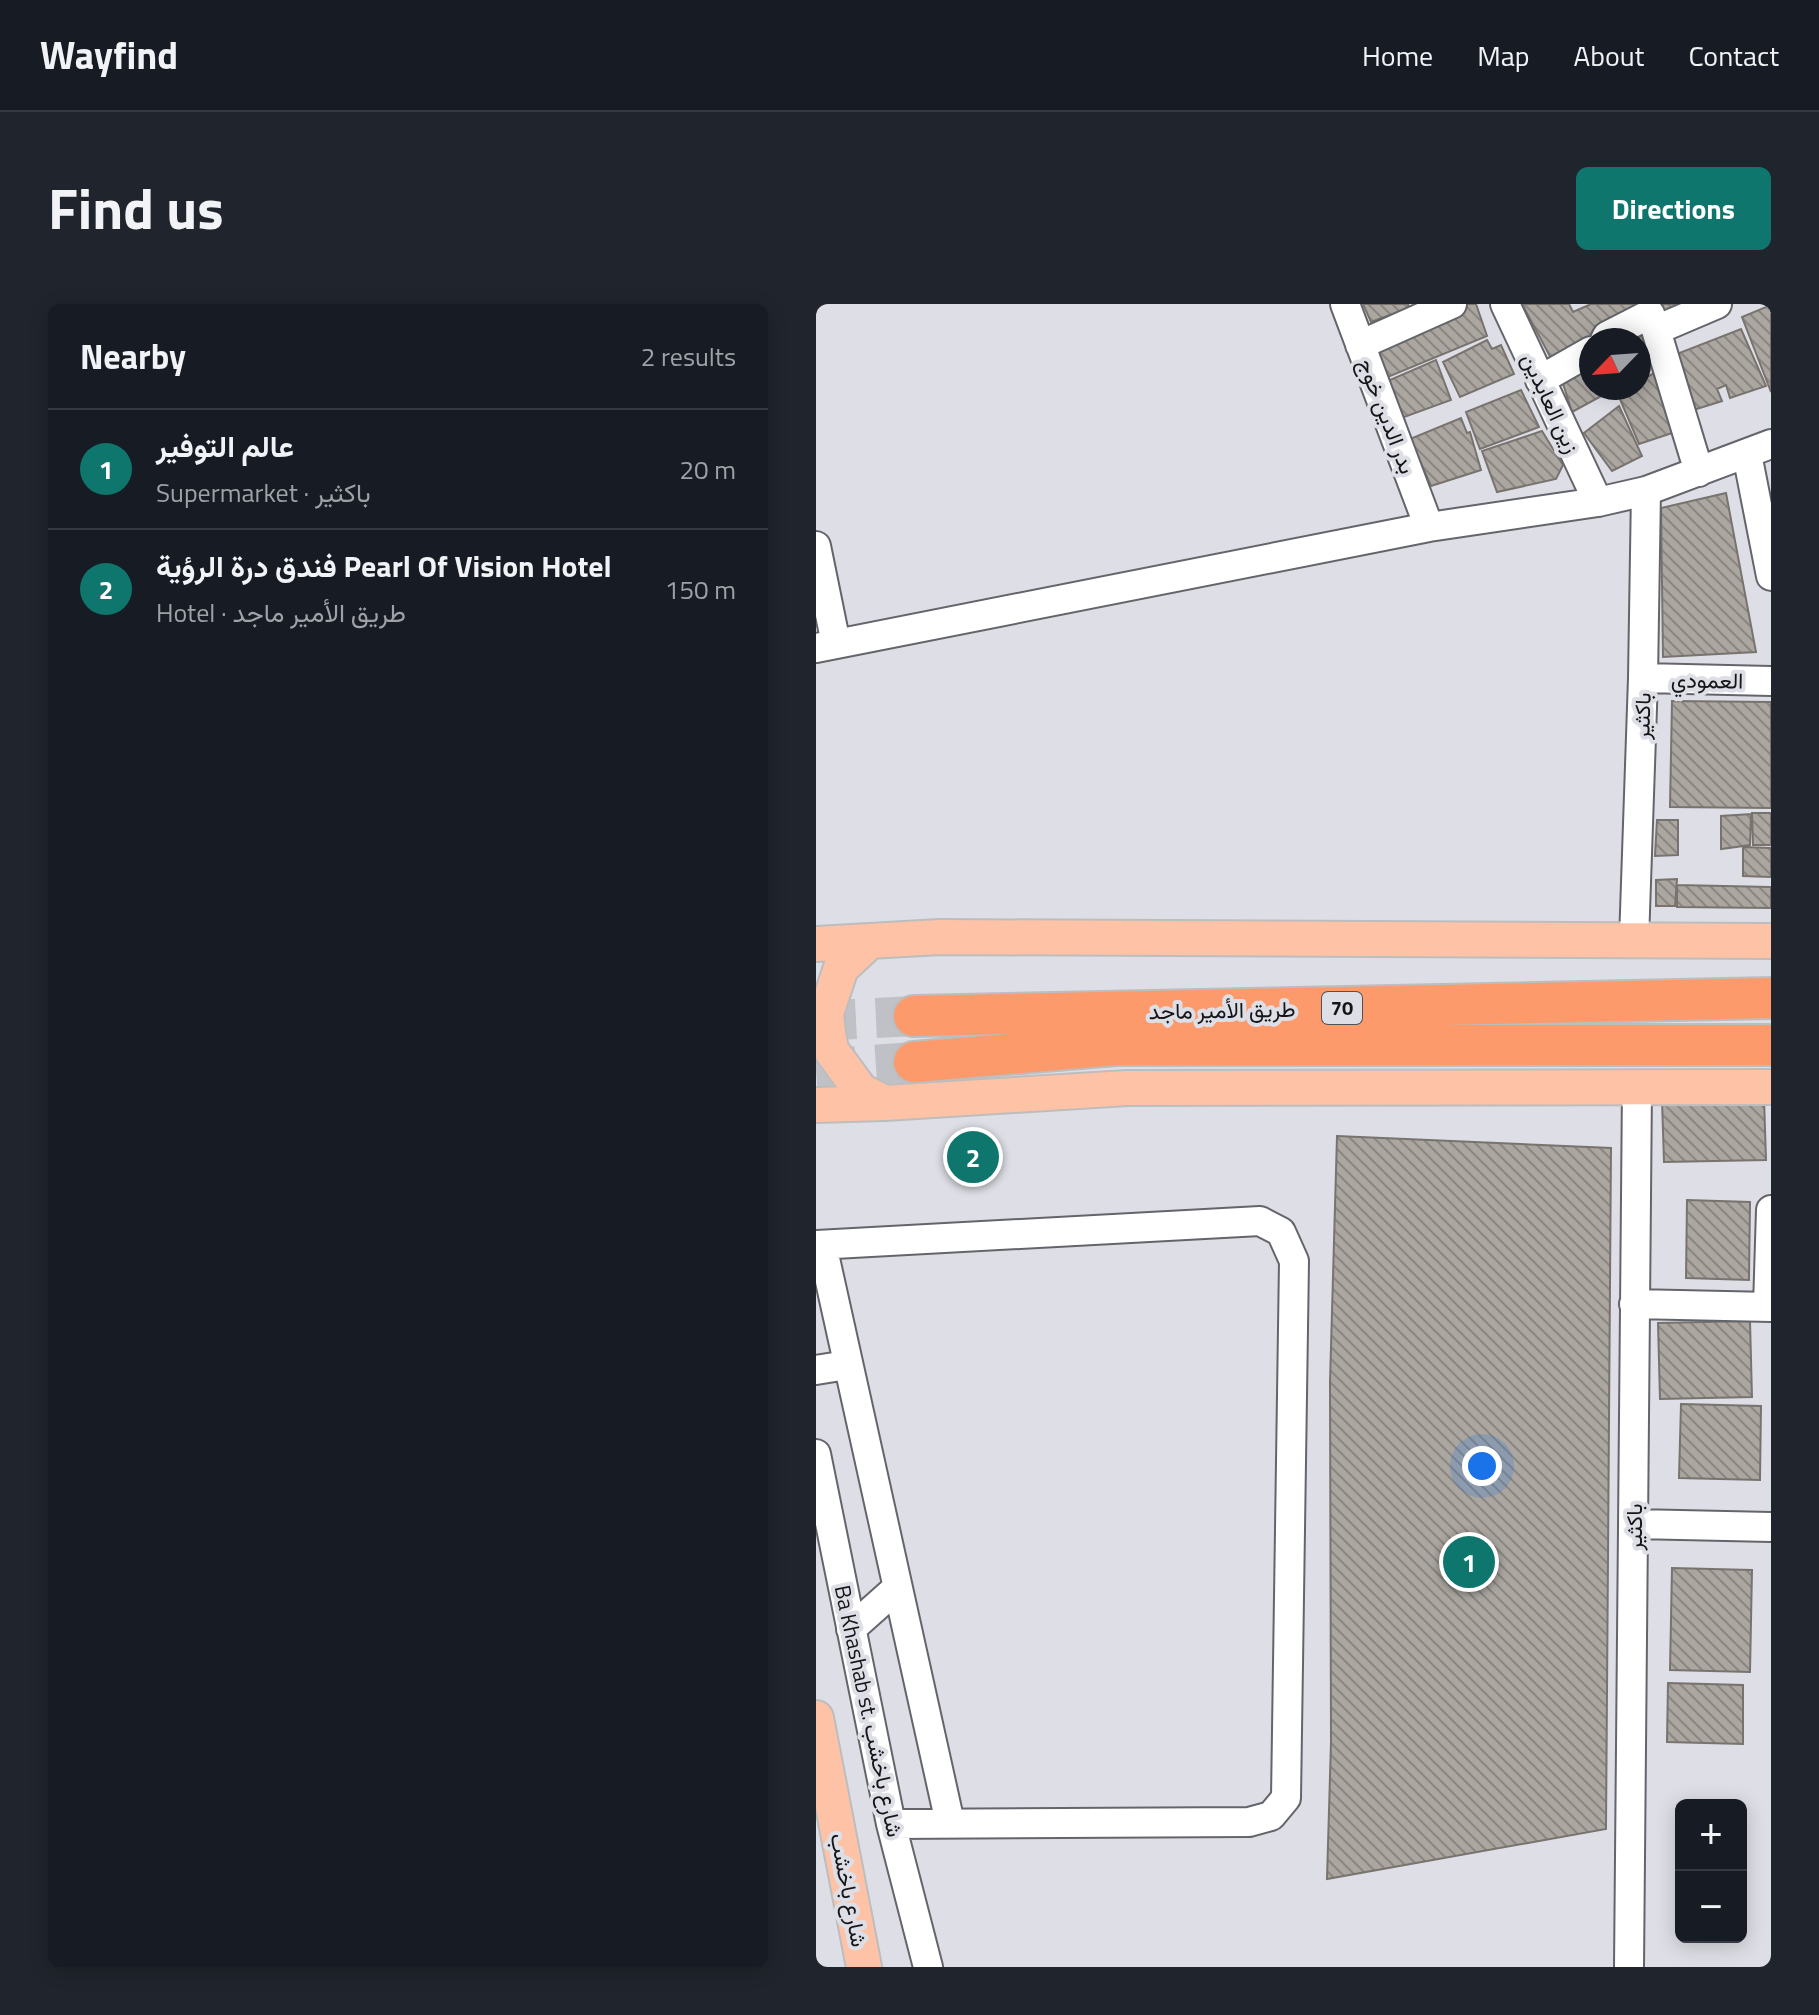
<!DOCTYPE html>
<meta charset="utf-8">
<style>
:root{--surface:#171b24;--page:#20242c;--text:#f1f3f6;--muted:#9ea1a6;--line:#363941;--accent:#0f766e}
body{margin:0;font-family:"Titillium Web",Vazirmatn,sans-serif;background:var(--page);color:var(--text)}
.controls{position:absolute;right:24px;bottom:24px;display:grid;overflow:hidden;border-radius:12px;box-shadow:0 4px 20px #0003}
.controls button{width:72px;height:72px;display:grid;place-items:center;padding:0;border:0;border-bottom:2px solid var(--line);background:var(--surface);color:var(--text);font:40px sans-serif}
.compass{position:absolute;left:763px;top:24px;width:72px;height:72px;border-radius:50%;background:var(--surface);box-shadow:0 4px 20px #0003;rotate:245deg}
.you{position:absolute;left:666px;top:1162px;width:28px;height:28px;margin:-20px;border:6px solid #fff;border-radius:50%;background:#1a73e8;box-shadow:0 0 0 12px #1a73e833}
.badge{display:grid;place-items:center;width:52px;height:52px;border-radius:50%;background:var(--accent);color:#fff;font-size:26px;font-weight:700}
.pin{position:absolute;translate:-50% -50%;border:4px solid #fff;box-shadow:0 2px 8px #0006}
.list{margin:0;padding:0;list-style:none}
h2{display:flex;justify-content:space-between;align-items:center;height:104px;margin:0;padding:0 32px;font-size:34px}
h2 small{font-size:26px;font-weight:400;color:var(--muted)}
.list li{display:grid;grid-template-columns:52px 1fr auto;gap:24px;align-items:center;box-sizing:border-box;height:120px;padding:0 32px;border-top:2px solid var(--line)}
.list b{display:block;font-size:30px;white-space:nowrap}
.list p{margin:0;font-size:26px;white-space:nowrap;color:var(--muted)}
.list em{font-size:26px;font-style:normal;color:var(--muted)}
.map{position:relative;flex:none;width:955px;height:1663px;overflow:hidden;border-radius:12px}
header{display:flex;align-items:center;gap:48px;box-sizing:border-box;height:112px;padding:0 40px;background:var(--surface);border-bottom:2px solid var(--line)}
header strong{font-size:38px}
nav{display:flex;gap:44px;margin-inline-start:auto;font-size:28px}
.intro{display:flex;align-items:center;justify-content:space-between;box-sizing:border-box;height:192px;padding:0 48px}
h1{margin:0;font-size:56px}
.button{padding:20px 36px;border-radius:12px;background:var(--accent);color:#fff;font-size:28px;font-weight:700}
main{display:flex;gap:48px;padding:0 48px}
aside{flex:1;background:var(--surface);border-radius:12px;box-shadow:0 4px 20px #0003}
.map>svg:first-child{display:block}
.building{fill:url(#building-back-hatch);stroke:#78736e;stroke-width:2}
.lines{fill:none;stroke-linecap:round;stroke-linejoin:round}
.highway-tunnel{stroke:#c0c1c7;stroke-width:40;stroke-dasharray:40 20;stroke-linecap:butt}
.minor-casing{stroke:#64656b;stroke-width:32}
.major-casing{stroke:#bdbdbe;stroke-width:38}
.highway-casing{stroke:#bdbdbe;stroke-width:44}
.minor{stroke:#fff;stroke-width:28}
.major{stroke:#fec2a6;stroke-width:34}
.highway{stroke:#fd9a6b;stroke-width:40}
.labels{text-anchor:middle;stroke-width:8;stroke-linejoin:round;paint-order:stroke}
.shield{fill:#dedfe6;stroke:#515255;stroke-width:2}
.shield-label{font-size:20px;font-weight:bold;fill:#151517}
.street-label{font-size:22px;fill:#151517;stroke:#dedfe6}
</style>
<header>
<strong>Wayfind</strong>
<nav><a>Home</a><a>Map</a><a>About</a><a>Contact</a></nav>
</header>
<div class="intro"><h1>Find us</h1><a class="button">Directions</a></div>
<main>
<aside>
<h2>Nearby<small>2 results</small></h2>
<ul class="list">
<li><span class="badge">1</span><div><b>عالم التوفير</b><p>Supermarket · باكثير</p></div><em>20 m</em></li>
<li><span class="badge">2</span><div><b>فندق درة الرؤية Pearl Of Vision Hotel</b><p>Hotel · طريق الأمير ماجد</p></div><em>150 m</em></li>
</ul>
</aside>
<div class="map">
<svg width="955" height="1663" viewBox="0 0 955 1663">
<defs>
<pattern id="building-back-hatch" width="6" height="6" patternUnits="userSpaceOnUse" patternTransform="scale(2)"><rect width="6" height="6" fill="#aba6a0"/><path d="M-1 5l2 2M0 0l6 6M5-1l2 2" fill="none" stroke="#8a8681"/></pattern>
</defs>
<rect width="100%" height="100%" fill="#dedfe6"/>
<path class="building" d="M547 0H592L593 4 555 18Z
M647 0H660L671 32 567 75 555 40Z
M706 0H753L757 8 775 0H876L737 58Z
M955 1V88L926 13Z
M833 14 844 52 823 60V36H791Z
M925 25 950 82 914 94 910 81 901 85 906 97 871 108 853 53Z
M671 36 676 45 685 41 698 70 644 93 627 58Z
M775 52V84H800L756 108 744 70Z
M620 56 635 96 580 116 567 79Z
M846 65 865 126 823 140 801 88 809 84H823V77Z
M705 86 723 123 664 145 650 108Z
M803 102 826 152 796 167 768 129Z
M645 114 651 129 654 128 665 166 615 182 594 135Z
M726 127 747 161 740 175 681 188 666 147Z
M910 189 940 348 847 353 845 204Z
M856 397 955 398V504L854 503Z
M936 509H955V541H937Z
M935 510 934 541 905 545V512Z
M841 516H862V551L839 552Z
M927 543 955 544V573L927 572Z
M861 575 859 602H840V576Z
M861 581 955 583V604L861 603Z
M948 794 950 856 848 858 846 796Z
M521 832 795 844 790 1525 511 1575 515 1438 514 1078Z
M871 896 934 898 933 976 870 974Z
M934 1017 936 1093 844 1095 842 1019Z
M865 1100 945 1102 944 1176 863 1174Z
M856 1264 936 1266 934 1368 854 1366Z
M852 1379 927 1381V1440L851 1438Z"/>
<g class="lines">
<path class="highway-tunnel" d="M0 717 98 712
M0 765 98 758"/>
<defs>
<path id="minor" d="M529 0 613 223
M689 0 782 198
M840 26 883 168
M789 36 791 32 834 10 840 26 901 0
M544 41 636 0
M724 76 775 47
M931 150 955 272
M0 242 20 340
M0 344 613 223 782 198 830 187 955 140
M827 374 955 377
M818 637 827 374 830 187
M0 941 444 917 465 928 478 957 470 1494 455 1512 433 1518 75 1520
M6 941 134 1519
M818 1000 955 1003
M952 1003 955 906
M0 1066 31 1061
M0 1150 75 1520 112 1663
M819 1220 955 1223
M35 1325 81 1284
M813 1663 821 783"/>
<path id="major" d="M53 638 25 664 10 709 12 729 15 746 45 787 69 799
M0 640 124 633 955 637
M0 801 69 799 311 784 955 783
M0 1414 48 1663"/>
<path id="highway" d="M98 712 955 694
M98 758 300 741H955"/>
</defs>
<use href="#minor" class="minor-casing"/>
<use href="#major" class="major-casing"/>
<use href="#highway" class="highway-casing"/>
<use href="#minor" class="minor"/>
<use href="#major" class="major"/>
<use href="#highway" class="highway"/>
</g>
<g class="labels">
<rect class="shield" x="506" y="688" width="40" height="32" rx="6"/>
<g class="shield-label">
<text x="526" y="711">70</text>
</g>
<g class="street-label">
<text transform="translate(735 99) rotate(65)" y="8">زين العابدين</text>
<text transform="translate(571 112) rotate(69)" y="8">بدر الدين خوج</text>
<text transform="translate(891 376) rotate(1)" y="8">العمودي</text>
<text transform="translate(826 412) rotate(-88)" y="8">باكثير</text>
<text transform="translate(406 706) rotate(-1)" y="8">طريق الأمير ماجد</text>
<text transform="translate(818 1223) rotate(-90)" y="8">باكثير</text>
<text transform="translate(53 1407) rotate(78)" y="8">Ba Khashab st. شارع باخشب</text>
<text transform="translate(33 1586) rotate(79)" y="8">شارع باخشب</text>
</g>
</g>
</svg>
<div class="controls">
<button>+</button>
<button>−</button>
</div>
<svg class="compass" viewBox="-18 -18 36 36"><path d="M0-13l5 13h-10z" fill="#e53935"/><path d="M0 13l5-13h-10z" fill="#9ea1a6"/></svg>
<div class="you"></div>
<div class="pin badge" style="left:653px;top:1258px">1</div>
<div class="pin badge" style="left:157px;top:853px">2</div>
</div>
</main>
